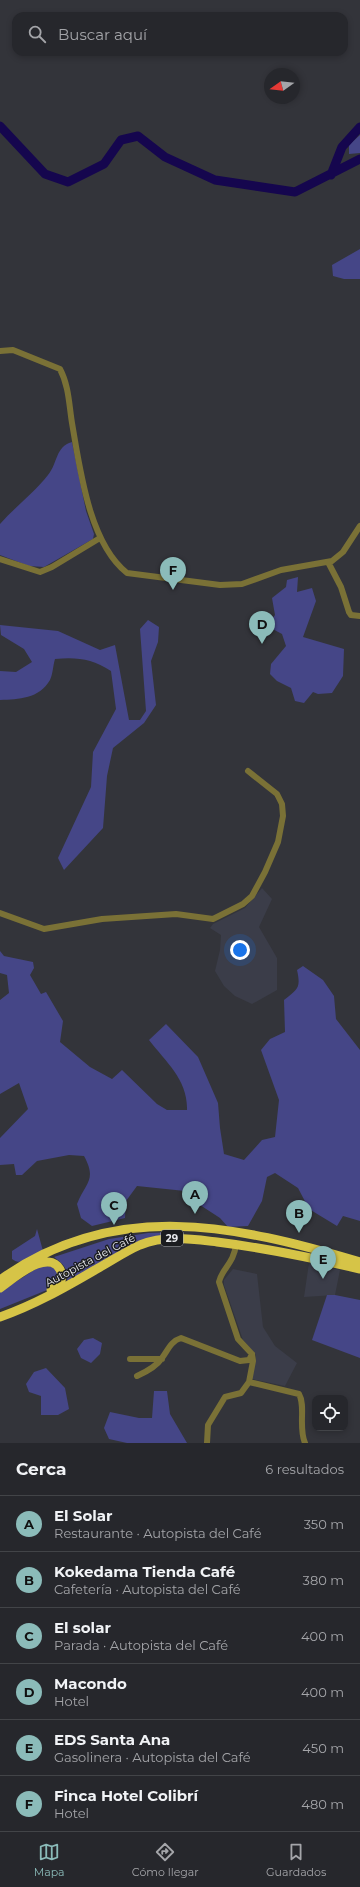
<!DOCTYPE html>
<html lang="es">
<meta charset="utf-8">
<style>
:root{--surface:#26272c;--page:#2e2f34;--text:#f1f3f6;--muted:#a4a5a9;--line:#424448;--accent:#8bbbb9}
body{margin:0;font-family:Montserrat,sans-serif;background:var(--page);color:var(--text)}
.controls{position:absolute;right:12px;bottom:12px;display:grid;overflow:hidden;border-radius:8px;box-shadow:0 2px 6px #0003}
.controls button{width:36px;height:36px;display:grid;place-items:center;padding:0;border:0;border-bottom:1px solid var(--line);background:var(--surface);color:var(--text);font:20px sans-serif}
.compass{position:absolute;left:264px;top:68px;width:36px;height:36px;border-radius:50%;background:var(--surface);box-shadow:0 2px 6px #0003;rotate:255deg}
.you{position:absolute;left:240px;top:950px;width:14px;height:14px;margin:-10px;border:3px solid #fff;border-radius:50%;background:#1a73e8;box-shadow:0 0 0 6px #1a73e833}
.badge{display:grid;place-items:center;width:26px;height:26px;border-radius:50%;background:var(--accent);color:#111;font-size:13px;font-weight:700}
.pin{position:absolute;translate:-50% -33px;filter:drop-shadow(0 1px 2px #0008)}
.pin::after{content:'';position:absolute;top:21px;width:14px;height:12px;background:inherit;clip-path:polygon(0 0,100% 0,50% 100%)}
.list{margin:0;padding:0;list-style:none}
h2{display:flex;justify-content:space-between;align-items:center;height:52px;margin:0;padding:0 16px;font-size:17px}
h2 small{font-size:13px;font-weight:400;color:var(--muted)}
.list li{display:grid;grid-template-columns:26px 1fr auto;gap:12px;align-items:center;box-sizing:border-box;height:56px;padding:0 16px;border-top:1px solid var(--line)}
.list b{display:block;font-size:15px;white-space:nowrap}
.list p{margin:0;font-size:13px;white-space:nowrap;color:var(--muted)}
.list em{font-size:13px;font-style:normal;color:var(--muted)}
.icon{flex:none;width:22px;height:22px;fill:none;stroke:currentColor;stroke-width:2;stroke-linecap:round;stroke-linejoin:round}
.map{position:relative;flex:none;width:360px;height:1443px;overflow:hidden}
.search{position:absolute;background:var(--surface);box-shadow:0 2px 6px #0003;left:12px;right:12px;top:12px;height:44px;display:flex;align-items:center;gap:10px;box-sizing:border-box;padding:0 14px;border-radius:12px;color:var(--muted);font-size:15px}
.sheet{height:388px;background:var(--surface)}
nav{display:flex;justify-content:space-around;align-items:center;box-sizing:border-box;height:56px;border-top:1px solid var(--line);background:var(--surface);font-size:11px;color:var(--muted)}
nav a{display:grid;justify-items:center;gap:2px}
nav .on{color:var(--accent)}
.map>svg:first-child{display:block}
.built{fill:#3b3d49}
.green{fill:#454687}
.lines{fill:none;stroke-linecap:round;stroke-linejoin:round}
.river{stroke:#15064e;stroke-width:9}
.minor{stroke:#7a7136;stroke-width:6}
.highway{stroke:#d6c447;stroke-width:9}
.labels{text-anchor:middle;stroke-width:3;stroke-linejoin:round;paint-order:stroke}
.shield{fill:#1b1c1f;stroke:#aaabae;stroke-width:1}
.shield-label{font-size:10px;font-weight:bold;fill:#e7e8ec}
.street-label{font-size:11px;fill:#e7e8ec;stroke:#1b1c1f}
</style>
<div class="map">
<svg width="360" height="1443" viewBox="0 0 360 1443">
<rect width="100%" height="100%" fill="#33343a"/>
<path class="built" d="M262 888 272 899 259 927 277 958V990L252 1004 235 996 224 986 215 971 220 950 221 935 210 928 213 924 245 908Z
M309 1263 340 1270 335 1295 304 1297Z
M233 1269 257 1274 263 1327 275 1346 297 1363 285 1386 252 1379 256 1355 243 1340 224 1285V1280Z"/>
<path class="green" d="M360 135V153L349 154V145Z
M360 249V279H344L333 276 332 265Z
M72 442 86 511 94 534 93 539 44 567 29 566 0 555V524C15 507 34 493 48 475 58 463 55 447 72 442Z
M298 577 297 592 312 588 316 601 303 637 344 649 343 676 332 693 318 694 313 692 304 703 295 701 291 688 277 681 270 674 271 664 286 646 282 634 267 626 275 615 272 598 286 587 287 580Z
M148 620 159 627 158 642 151 661 156 705 144 723 113 748 107 776 103 828 64 870 58 858 91 787 93 752 116 709 111 671C92 659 78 657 55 659 53 665 53 674 50 680 39 699 19 699 0 700V671L16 672 32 662 24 649 1 635 0 625 58 631 100 650 115 645 129 720H140L146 711 140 629Z
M0 951 4 956 33 962 34 968 30 975 41 994 46 992 63 1021 60 1042 90 1067 112 1079 122 1070 157 1104 167 1110H187C188 1080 166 1062 149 1040L166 1024 198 1057 218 1103 220 1128 224 1154 244 1160 262 1140 275 1137 279 1100 261 1050 270 1039 285 1032 284 1000C298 989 301 988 297 970L303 966 323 980 334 996 336 1019 360 1050V1221L343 1216 337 1226 309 1209 298 1188 275 1173 267 1177 262 1201 248 1226 228 1227 220 1218 200 1205 185 1191 137 1186 126 1201 125 1218 92 1226 81 1218 77 1204C86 1182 97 1180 84 1156L69 1155 37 1161 22 1175H16L14 1164 0 1165V1138L28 1109 19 1083 0 1094V1000L9 993 7 975 0 973Z
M37 1229 43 1251C34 1256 22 1267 12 1259V1251L35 1236Z
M177 1232 178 1235 149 1239 67 1282C69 1269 64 1265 54 1257L109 1239 148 1233Z
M42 1265 56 1268 59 1278 52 1288 0 1309V1292Z
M327 1295H335L360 1300V1358L312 1340Z
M93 1338 102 1343 100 1354 91 1363 81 1358 77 1349 84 1340Z
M46 1368 65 1388 69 1409 58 1415H41V1396L29 1392 26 1384 34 1372Z
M154 1391H167L170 1414 187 1443H127L109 1439 104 1428 110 1412 139 1418H152Z"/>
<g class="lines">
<path class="river" d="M0 126 45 174 68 182 104 164 121 140 138 136 165 157 215 180 295 192 360 159
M331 175 342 147 360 127"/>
<path class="minor" d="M0 351 13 350 60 369C69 386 69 405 72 423 80 469 89 543 127 573L220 585 242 584 281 570 332 561 343 552 360 526
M0 559 40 572 52 567 100 538
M328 562 341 587 349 612 351 615 360 616
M0 913 44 929 102 919 176 914 213 919 243 904 252 896 265 872 278 842 283 816 282 804 277 794 248 771
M130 1359H162
M137 1376C146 1372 156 1367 162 1358 168 1350 171 1341 181 1338L240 1361 249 1360 252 1354
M249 1382 299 1394C306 1406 298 1427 305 1443
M207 1443 208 1425 225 1397 241 1393 249 1382 253 1361 252 1354 238 1339 219 1282C222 1268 234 1264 236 1244"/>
<path class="highway" d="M0 1280C114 1198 236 1225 360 1262
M0 1288C14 1278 52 1244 62 1274L61 1281 51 1290
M0 1317C34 1305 64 1288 95 1270 110 1262 124 1252 140 1245 165 1235 191 1239 217 1242 266 1248 313 1258 360 1269"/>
</g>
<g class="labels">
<rect class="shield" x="161" y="1230" width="22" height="16" rx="3"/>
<g class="shield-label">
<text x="172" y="1242">29</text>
</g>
<g class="street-label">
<text transform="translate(90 1260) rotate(-28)" y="4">Autopista del Café</text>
</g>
</g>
</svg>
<div class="controls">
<button><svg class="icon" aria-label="locate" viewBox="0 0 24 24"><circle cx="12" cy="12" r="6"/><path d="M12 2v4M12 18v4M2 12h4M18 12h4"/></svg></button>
</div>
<svg class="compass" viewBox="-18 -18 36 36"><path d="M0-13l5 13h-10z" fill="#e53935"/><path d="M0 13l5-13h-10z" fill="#a4a5a9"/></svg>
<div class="you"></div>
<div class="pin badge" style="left:195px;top:1214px">A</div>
<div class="pin badge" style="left:299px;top:1233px">B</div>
<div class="pin badge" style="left:114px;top:1225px">C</div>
<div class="pin badge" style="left:262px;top:644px">D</div>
<div class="pin badge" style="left:323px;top:1279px">E</div>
<div class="pin badge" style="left:173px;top:590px">F</div>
<div class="search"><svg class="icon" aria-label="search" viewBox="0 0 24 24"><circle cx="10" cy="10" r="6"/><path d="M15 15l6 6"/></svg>Buscar aquí</div>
</div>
<section class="sheet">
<h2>Cerca<small>6 resultados</small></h2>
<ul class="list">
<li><span class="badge">A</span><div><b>El Solar</b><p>Restaurante · Autopista del Café</p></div><em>350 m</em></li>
<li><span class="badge">B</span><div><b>Kokedama Tienda Café</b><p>Cafetería · Autopista del Café</p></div><em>380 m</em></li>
<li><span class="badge">C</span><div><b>El solar</b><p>Parada · Autopista del Café</p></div><em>400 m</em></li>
<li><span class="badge">D</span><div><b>Macondo</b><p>Hotel</p></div><em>400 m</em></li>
<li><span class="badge">E</span><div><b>EDS Santa Ana</b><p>Gasolinera · Autopista del Café</p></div><em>450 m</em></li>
<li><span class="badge">F</span><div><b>Finca Hotel Colibrí</b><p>Hotel</p></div><em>480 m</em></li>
</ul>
</section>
<nav>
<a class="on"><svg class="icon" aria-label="map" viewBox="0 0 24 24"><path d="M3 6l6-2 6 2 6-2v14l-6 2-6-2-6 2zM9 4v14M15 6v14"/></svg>Mapa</a>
<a><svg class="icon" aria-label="directions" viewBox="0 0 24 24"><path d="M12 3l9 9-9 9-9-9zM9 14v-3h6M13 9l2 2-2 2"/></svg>Cómo llegar</a>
<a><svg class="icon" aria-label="saved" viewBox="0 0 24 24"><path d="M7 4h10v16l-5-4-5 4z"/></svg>Guardados</a>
</nav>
